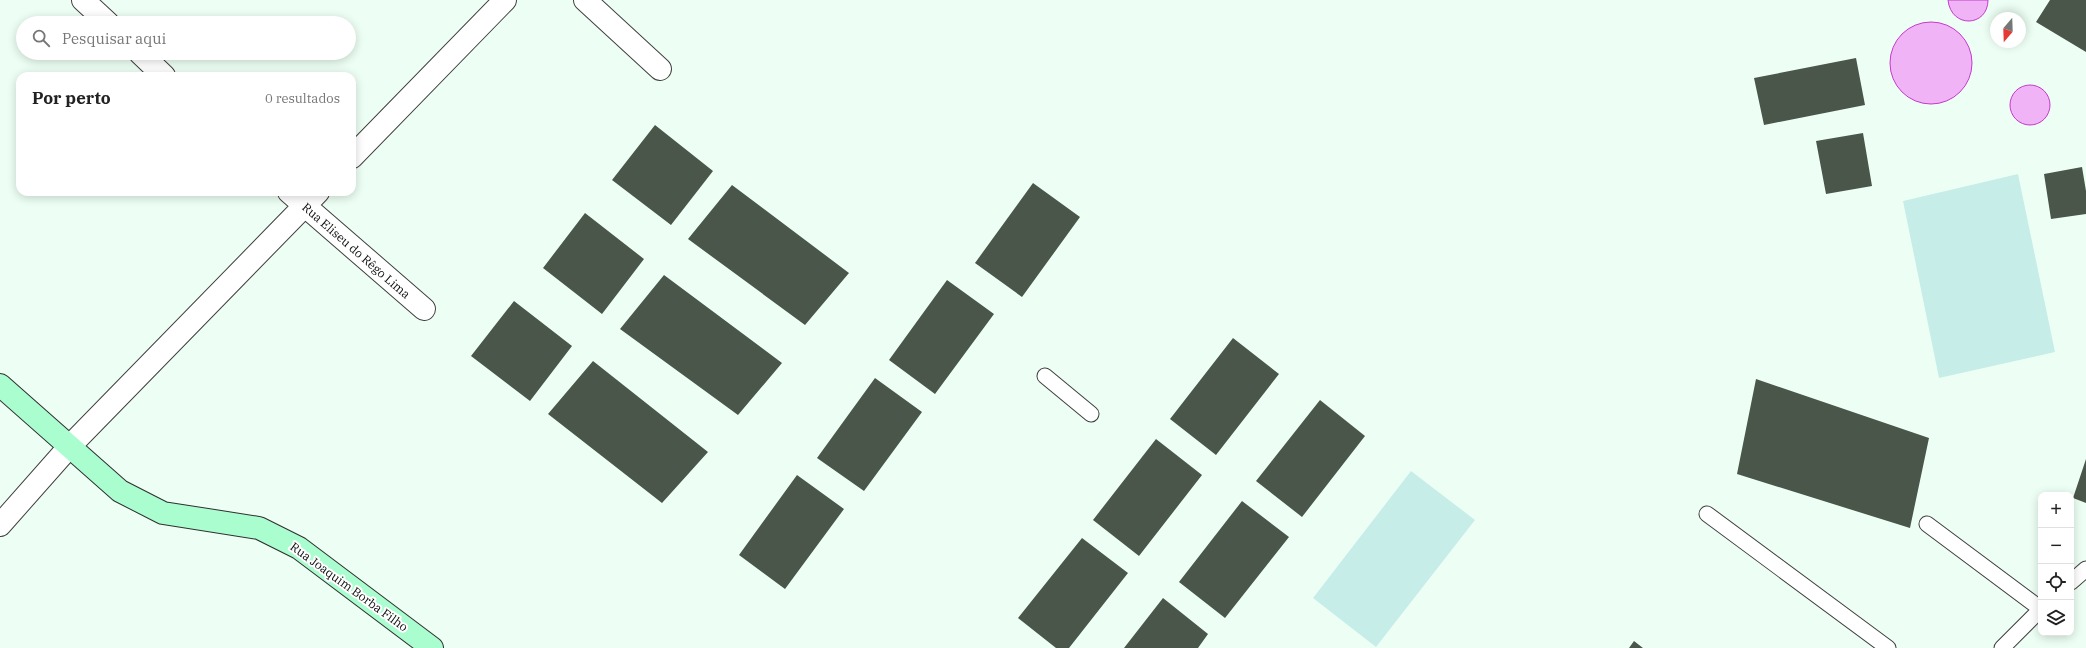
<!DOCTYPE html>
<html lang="pt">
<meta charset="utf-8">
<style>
:root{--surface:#fff;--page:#f2f2f2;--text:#222;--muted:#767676;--line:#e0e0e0}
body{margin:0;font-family:"IBM Plex Serif",serif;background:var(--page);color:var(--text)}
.controls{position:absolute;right:12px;bottom:12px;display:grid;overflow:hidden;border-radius:8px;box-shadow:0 2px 10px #0003}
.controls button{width:36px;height:36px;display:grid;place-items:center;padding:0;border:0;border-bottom:1px solid var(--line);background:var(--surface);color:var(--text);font:20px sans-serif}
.compass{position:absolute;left:1990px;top:12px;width:36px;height:36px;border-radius:50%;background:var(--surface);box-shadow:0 2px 10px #0003;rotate:199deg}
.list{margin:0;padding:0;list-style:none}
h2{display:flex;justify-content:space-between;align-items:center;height:52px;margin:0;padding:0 16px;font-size:17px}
h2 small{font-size:13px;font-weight:400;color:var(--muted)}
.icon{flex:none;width:22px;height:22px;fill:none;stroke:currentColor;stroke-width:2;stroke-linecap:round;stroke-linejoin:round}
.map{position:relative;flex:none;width:2086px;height:648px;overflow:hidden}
.search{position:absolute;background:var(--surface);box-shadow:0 2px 10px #0003;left:16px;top:16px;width:340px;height:44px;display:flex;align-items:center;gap:10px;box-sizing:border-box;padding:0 14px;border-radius:22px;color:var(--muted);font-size:15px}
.panel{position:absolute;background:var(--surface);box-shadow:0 2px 10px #0003;left:16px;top:72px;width:340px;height:124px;border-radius:12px}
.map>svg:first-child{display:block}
.pitch{fill:#c7ede9}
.water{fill:#f0b3f5;stroke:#c43bcb}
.building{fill:#4a564a}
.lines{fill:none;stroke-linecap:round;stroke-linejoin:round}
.service-casing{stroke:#404040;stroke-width:17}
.minor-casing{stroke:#404040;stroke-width:24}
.tertiary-casing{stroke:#404040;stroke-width:24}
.secondary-casing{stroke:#2f2f2f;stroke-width:24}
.service{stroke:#fff;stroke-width:15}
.minor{stroke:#fff;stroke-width:22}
.tertiary{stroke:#fff;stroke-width:22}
.secondary{stroke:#aafdcf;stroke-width:22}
.labels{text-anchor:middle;stroke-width:4;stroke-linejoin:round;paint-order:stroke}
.street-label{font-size:12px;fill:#0d0d0d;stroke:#fff}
</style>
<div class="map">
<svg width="2086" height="648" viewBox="0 0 2086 648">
<rect width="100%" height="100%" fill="#edfff4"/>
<path class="pitch" d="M2018 174 2055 352 1939 378 1903 201Z
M1411 471 1475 520 1376 647 1313 598Z"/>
<path class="water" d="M1948 0H1988C1988 27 1951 29 1948 0Z
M1890 63a41 41 0 1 1 82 0a41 41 0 1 1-82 0Z
M2010 105a20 20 0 1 1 40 0a20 20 0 1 1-40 0Z"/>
<path class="building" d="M2050 0H2086V52L2036 22Z
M1856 58 1865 105 1764 125 1754 78Z
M655 125 713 171 671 225 612 180Z
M1863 133 1872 186 1826 194 1816 141Z
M2082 167 2086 191V214L2051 219 2044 174Z
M1033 183 1080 217 1022 297 975 263Z
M732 185 849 273 805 325 688 239Z
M585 213 644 259 602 314 543 268Z
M664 275 782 363 738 415 620 329Z
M947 280 994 314 935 394 889 360Z
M514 301 572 346 530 401 471 356Z
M1233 338 1279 374 1216 455 1170 419Z
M593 361 708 452 662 503 548 414Z
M875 378 922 412 864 491 817 458Z
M1756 379 1929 438 1910 528 1737 474Z
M1320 400 1365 436 1302 517 1256 481Z
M1156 439 1202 475 1139 556 1093 520Z
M2086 459V503L2073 498Z
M797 475 844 509 785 589 739 555Z
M1242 501 1289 537 1225 618 1179 582Z
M1082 538 1128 573 1069 648H1056L1018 618Z
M1163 598 1208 634 1198 648H1124Z
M1634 641 1643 648H1629Z"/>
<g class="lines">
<defs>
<path id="service" d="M1045 376 1091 414
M1707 514 1888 648
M1927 524 2041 609
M2071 582 2086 569
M2002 648 2041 609"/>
<path id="minor" d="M83 0 108 23
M585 0 660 69
M140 53 164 76
M352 157 505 0
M289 192 424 309
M69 447 318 192"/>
<path id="tertiary" d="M0 525 69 447"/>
<path id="secondary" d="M0 385 120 491 163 513 259 528 299 548 432 648"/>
</defs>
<use href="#service" class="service-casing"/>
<use href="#minor" class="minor-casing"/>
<use href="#tertiary" class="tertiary-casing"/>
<use href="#secondary" class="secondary-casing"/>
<use href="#service" class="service"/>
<use href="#minor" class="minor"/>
<use href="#tertiary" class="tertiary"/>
<use href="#secondary" class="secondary"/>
</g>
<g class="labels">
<g class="street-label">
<text transform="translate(356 251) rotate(41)" y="4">Rua Eliseu do Rêgo Lima</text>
<text transform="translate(349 587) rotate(36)" y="4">Rua Joaquim Borba Filho</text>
</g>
</g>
</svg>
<div class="controls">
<button>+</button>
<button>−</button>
<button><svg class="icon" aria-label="locate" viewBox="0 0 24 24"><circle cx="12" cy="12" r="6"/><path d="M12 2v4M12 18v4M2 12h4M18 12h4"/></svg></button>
<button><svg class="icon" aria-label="layers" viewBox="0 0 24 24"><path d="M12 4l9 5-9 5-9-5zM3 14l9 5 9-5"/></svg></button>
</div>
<svg class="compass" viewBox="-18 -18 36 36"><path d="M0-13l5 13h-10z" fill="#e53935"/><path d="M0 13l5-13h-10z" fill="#767676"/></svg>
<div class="search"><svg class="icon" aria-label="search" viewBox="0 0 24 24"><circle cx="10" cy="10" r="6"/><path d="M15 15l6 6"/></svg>Pesquisar aqui</div>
<section class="panel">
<h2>Por perto<small>0 resultados</small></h2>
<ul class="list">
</ul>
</section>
</div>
